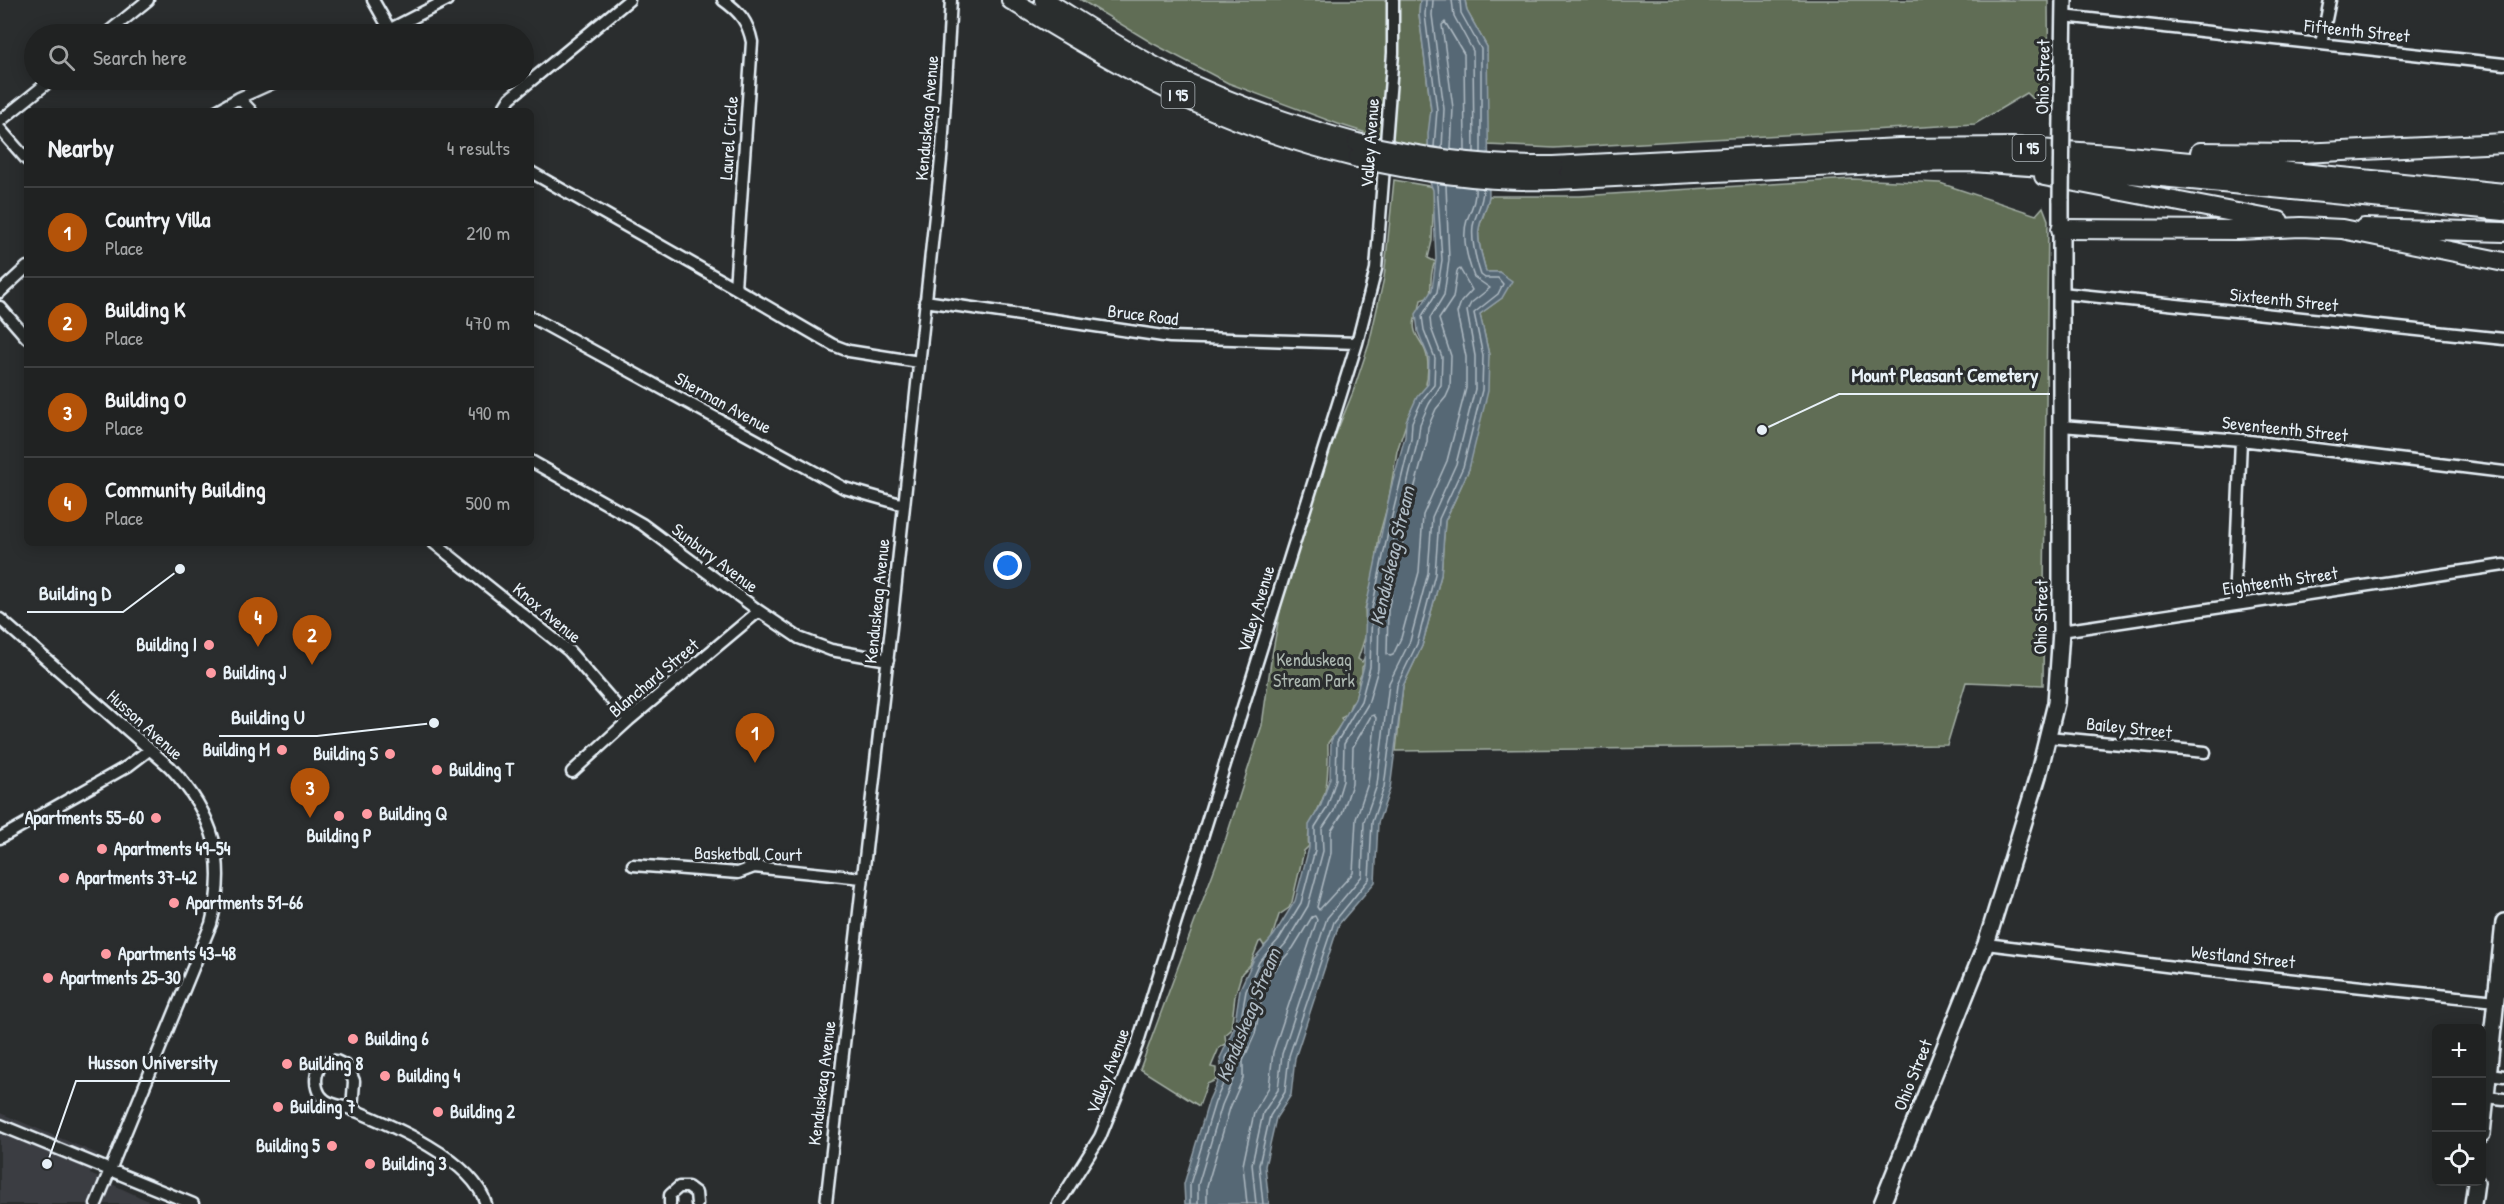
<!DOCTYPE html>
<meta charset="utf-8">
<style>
:root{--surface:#202222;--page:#282a2a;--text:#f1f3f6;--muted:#a2a4a5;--line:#3d3f40;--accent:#b45309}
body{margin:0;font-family:"Patrick Hand",sans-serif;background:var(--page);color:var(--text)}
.controls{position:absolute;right:18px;bottom:18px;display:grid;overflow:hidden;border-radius:9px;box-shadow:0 3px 15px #0003}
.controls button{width:54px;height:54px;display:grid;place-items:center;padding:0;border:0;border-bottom:2px solid var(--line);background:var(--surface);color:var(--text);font:30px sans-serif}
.you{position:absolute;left:1008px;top:566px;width:21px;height:21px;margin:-15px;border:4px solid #fff;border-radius:50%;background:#1a73e8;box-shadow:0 0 0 9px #1a73e833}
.badge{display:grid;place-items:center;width:39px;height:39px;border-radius:50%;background:var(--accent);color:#fff;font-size:20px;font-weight:700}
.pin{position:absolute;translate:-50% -50px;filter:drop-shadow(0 2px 3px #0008)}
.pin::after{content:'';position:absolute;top:32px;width:21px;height:18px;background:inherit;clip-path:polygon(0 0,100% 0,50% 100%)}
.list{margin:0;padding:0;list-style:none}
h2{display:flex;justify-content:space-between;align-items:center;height:78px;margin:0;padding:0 24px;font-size:26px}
h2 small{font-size:20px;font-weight:400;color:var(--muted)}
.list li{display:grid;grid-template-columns:39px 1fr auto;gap:18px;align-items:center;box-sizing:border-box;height:90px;padding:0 24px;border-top:2px solid var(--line)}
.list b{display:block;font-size:22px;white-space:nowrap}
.list p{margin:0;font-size:20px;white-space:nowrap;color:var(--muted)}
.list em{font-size:20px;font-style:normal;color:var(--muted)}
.icon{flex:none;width:33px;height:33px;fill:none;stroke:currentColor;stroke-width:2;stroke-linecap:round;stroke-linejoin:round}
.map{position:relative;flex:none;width:2504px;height:1204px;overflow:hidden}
.search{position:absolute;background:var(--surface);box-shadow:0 3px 15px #0003;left:24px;top:24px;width:510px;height:66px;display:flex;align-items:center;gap:15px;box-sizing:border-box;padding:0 21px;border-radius:33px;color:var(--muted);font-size:22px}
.panel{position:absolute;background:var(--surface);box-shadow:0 3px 15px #0003;left:24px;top:108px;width:510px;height:438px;border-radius:9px}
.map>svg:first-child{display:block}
.built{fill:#3b3c42}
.green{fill:#606d55;stroke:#a4afa6;stroke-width:1.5}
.water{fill:#576874;stroke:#919fa9;stroke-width:1.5}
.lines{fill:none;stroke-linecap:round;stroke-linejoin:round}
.shore{stroke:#aebac3;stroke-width:1.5}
.street-casing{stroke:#e8f1f8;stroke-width:15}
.secondary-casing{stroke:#e8f1f8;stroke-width:20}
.highway-casing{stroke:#e8f1f8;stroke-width:22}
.street{stroke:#2a2d2e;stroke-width:10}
.secondary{stroke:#2a2d2e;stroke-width:15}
.highway{stroke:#2a2d2e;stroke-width:18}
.secondary-bridge-casing{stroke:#e8f1f8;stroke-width:20;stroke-linecap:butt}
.highway-bridge-casing{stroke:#e8f1f8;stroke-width:22;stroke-linecap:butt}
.secondary-bridge{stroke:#2a2d2e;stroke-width:15}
.highway-bridge{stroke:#2a2d2e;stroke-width:18}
.poi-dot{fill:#ff9aa2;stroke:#2a2d2e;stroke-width:2}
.labels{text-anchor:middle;stroke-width:6;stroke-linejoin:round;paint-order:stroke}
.shield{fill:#2a2d2e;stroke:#afb6bb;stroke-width:1.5}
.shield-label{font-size:16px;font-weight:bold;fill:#e8f1f8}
.street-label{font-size:18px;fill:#e8f1f8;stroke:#2a2d2e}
.poi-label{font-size:18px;font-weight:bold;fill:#e8f1f8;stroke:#2a2d2e;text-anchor:start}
.park-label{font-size:18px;fill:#abb6af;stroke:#2a2d2e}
.water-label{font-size:20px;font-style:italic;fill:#aebac3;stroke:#2a2d2e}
.leader{fill:none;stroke:#e8f1f8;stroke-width:2}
.callout-dot{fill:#e8f1f8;stroke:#2a2d2e;stroke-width:2}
.callout-label{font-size:20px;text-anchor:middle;font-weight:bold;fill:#e8f1f8;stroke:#2a2d2e;stroke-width:6;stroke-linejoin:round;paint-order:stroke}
</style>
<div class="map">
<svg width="2504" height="1204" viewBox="0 0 2504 1204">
<rect width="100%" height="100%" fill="#2a2d2e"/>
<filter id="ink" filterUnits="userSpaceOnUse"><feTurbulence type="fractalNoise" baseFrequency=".0167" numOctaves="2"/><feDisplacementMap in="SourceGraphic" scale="12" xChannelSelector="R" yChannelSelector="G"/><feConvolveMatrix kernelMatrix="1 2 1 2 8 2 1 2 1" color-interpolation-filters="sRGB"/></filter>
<g filter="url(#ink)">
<path class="built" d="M0 1113 98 1154 90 1174 155 1204H0Z"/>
<path class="green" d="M1081 0H1420L1419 14 1431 111 1428 148 1379 137 1338 124 1228 83 1152 43Z
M1465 0H2048L2049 111 2045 110 2027 93 1975 124 1554 148 1487 145V47L1467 11Z
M1852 179 1940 183 2036 215 2043 207 2048 220 2043 685 1966 682 1947 745 1396 751 1403 686 1422 646 1441 575 1445 521 1469 469 1489 355 1480 314 1502 298 1499 272H1486C1483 257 1475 239 1480 224 1484 214 1487 207 1489 196H1580Z
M1394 180 1434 187 1432 241 1428 258 1436 262V265L1434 264C1429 278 1432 286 1430 297L1421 300 1417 320 1415 319C1411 335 1423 341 1426 353 1429 361 1428 376 1426 384L1431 386 1410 421 1406 424 1397 451 1388 504 1379 536 1374 577 1365 609 1366 634 1358 659 1362 662 1365 657 1366 663 1362 667V673L1358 681 1360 688 1357 690 1355 701 1351 704 1347 715 1341 718 1343 721 1328 743C1328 758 1329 776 1325 792 1320 810 1305 827 1309 846L1304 851 1292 902 1289 908 1279 915 1271 940 1264 946 1261 941 1259 942 1250 965 1242 973 1240 979 1235 996 1231 1030 1225 1035 1226 1044 1219 1048 1211 1067 1216 1068V1080L1207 1084 1199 1106 1140 1069 1226 838 1262 725 1271 661 1281 606 1299 538 1335 436 1353 392 1369 344 1384 278Z"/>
<path class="water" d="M1420 0H1465L1467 11 1487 47 1489 196C1487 208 1481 217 1479 229 1477 243 1483 258 1486 272H1499L1512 281 1502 298 1480 314 1489 355 1488 391 1469 469 1445 521 1441 575 1422 646 1403 686 1390 789 1378 823 1375 882 1339 924 1295 1058 1291 1095 1276 1118 1265 1166 1269 1204H1185L1184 1184 1209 1100 1222 1071 1220 1058 1234 1028 1240 989 1254 959 1274 935 1295 901 1309 848V825L1321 805 1330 778 1331 741 1355 699 1364 666 1366 607 1391 488 1405 437 1406 421 1417 397 1428 384 1429 358 1418 332 1416 314 1432 290 1436 259 1433 190 1429 180 1428 134 1431 110 1419 14Z"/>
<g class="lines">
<path class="shore" d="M1426 0 1425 15 1437 110 1434 147
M1433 0 1432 15 1444 109 1442 148
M1452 0 1454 16 1473 51 1474 152
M1460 0 1461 13 1481 49V153
M1451 149 1453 108 1442 25 1445 22 1464 54 1465 151
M1460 269 1472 290 1461 302 1457 313 1466 357V388L1447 461 1423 515 1419 572 1401 638 1393 655 1390 656 1387 654 1388 610 1413 493 1427 442 1428 427 1436 409 1446 397 1450 388 1451 356 1439 319 1453 298 1457 271Z
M1374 715 1376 718 1368 783 1356 819 1353 873 1319 910 1317 907 1331 853V831L1342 814 1352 784 1353 747 1371 716Z
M1190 1204V1184L1215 1102 1228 1073 1226 1058 1239 1030 1246 991 1259 962 1279 939 1301 903 1315 850V827L1327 808 1336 779 1337 742 1361 701 1370 667 1372 608 1389 528 1411 439 1412 422 1422 400 1434 385 1435 358 1424 330 1422 316 1437 292 1442 260 1437 183
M1198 1204V1185L1222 1105 1235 1075 1234 1060 1247 1032 1253 993 1266 966 1286 943 1308 906 1323 851 1322 829 1334 811 1343 781 1344 744 1368 704 1378 669 1379 608 1396 529 1418 440 1420 424 1429 404 1441 385 1442 357 1431 328 1430 318 1444 295 1449 260 1446 185
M1207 1204V1186L1230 1108 1243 1078V1061L1255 1034 1262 996 1273 971 1293 948 1312 917 1315 916 1317 920 1273 1052 1269 1087 1254 1113 1243 1165 1247 1204
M1256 1204 1252 1164 1263 1113 1278 1090 1282 1054 1327 918 1362 876 1364 822 1377 785 1389 683 1410 641 1428 573 1432 517 1456 464 1475 389V356L1467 311 1471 303 1490 288 1474 277C1468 261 1461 238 1467 220 1471 209 1476 201 1475 188
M1263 1204 1259 1165 1270 1116 1285 1092 1289 1056 1334 922 1369 879 1372 822 1384 787 1397 685 1417 644 1435 574 1439 519 1463 467 1482 390 1483 356 1474 313 1498 294 1503 284 1498 278H1485L1481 275C1476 260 1471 242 1473 226 1476 212 1483 205 1483 189"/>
<defs>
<path id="street" d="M373 0 390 30
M2063 16 2504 64
M106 34 148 0
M381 34 447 0
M2321 44 2330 0
M239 98 251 111
M216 111 239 98 279 80
M502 111 510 98 629 0
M0 121 51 80
M0 129 27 160
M531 172 735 288 752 42C748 22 740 12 723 0
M735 288 833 345 849 351 919 362
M0 292 27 267
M2061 293 2504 339
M925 301 1170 337 1357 343
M0 307 27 338
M531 317 844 488 904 505
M2061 426 2241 440 2504 472
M531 461 642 524 759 611 799 638 831 650 888 660
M434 543 569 651 629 720
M2234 604 2241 440
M0 619 170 767C214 814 228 861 211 924L96 1204
M2061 631 2504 565
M2048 737 2205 752
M572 772 629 720 759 611
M0 838 128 766 149 750
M633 865 738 873 754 867 862 878
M1986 944 2182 968 2496 1001
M2489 1074 2504 1076
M2486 1097 2504 1099
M352 1110 354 1081 348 1067C345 1066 340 1062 336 1061 314 1056 310 1090 325 1100 331 1105 343 1106 351 1109 391 1125 473 1159 486 1204
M0 1125 193 1204
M670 1204V1195L679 1187H688L696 1193 697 1204
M826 1204 891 628 942 150 951 0
M1058 1204 1100 1137 1137 1045 1357 343 1376 269 1393 53V0"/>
<path id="secondary" d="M2062 116 2064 0
M2482 1134 2504 922
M1882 1204 1986 944 2038 776 2056 703 2061 631V199
M2473 1204 2476 1182"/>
<path id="highway" d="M1011 0C1071 36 1131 73 1194 102 1247 126 1302 144 1358 158
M1044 0C1083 24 1122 50 1163 71 1225 102 1290 125 1357 143
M2200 152 2303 153 2504 143
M1553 166 1899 148 2012 147 2108 154 2504 193
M2044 176 2279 221
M1554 180 1899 163 1972 162 2100 171 2504 211
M2364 228 2504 232
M2061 229 2238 230 2301 227 2342 229 2504 262"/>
</defs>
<use href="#street" class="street-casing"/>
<use href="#secondary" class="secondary-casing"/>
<use href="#highway" class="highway-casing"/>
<use href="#street" class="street"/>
<use href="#secondary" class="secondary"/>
<use href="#highway" class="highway"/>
<defs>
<path id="secondary-bridge" d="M2061 199 2062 116"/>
<path id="highway-bridge" d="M1357 143C1422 158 1486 167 1553 166
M1358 158C1423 173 1488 182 1554 180"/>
</defs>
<use href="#secondary-bridge" class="secondary-bridge-casing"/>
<use href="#highway-bridge" class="highway-bridge-casing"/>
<use href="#secondary-bridge" class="secondary-bridge"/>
<use href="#highway-bridge" class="highway-bridge"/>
</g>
</g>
<g class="poi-dot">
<circle cx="209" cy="645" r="6"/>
<circle cx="211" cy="673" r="6"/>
<circle cx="282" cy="750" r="6"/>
<circle cx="390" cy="754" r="6"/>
<circle cx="437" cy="770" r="6"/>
<circle cx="367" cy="814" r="6"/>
<circle cx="339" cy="816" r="6"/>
<circle cx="156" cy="818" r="6"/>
<circle cx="102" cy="849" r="6"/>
<circle cx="64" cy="878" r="6"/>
<circle cx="174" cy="903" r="6"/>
<circle cx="106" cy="954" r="6"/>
<circle cx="48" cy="978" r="6"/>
<circle cx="353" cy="1039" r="6"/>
<circle cx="287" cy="1064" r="6"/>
<circle cx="385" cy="1076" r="6"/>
<circle cx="278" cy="1107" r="6"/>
<circle cx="438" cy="1112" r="6"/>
<circle cx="332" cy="1146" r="6"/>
<circle cx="370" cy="1164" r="6"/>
</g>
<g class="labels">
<g class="shield">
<rect x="1161.5" y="82" width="33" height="26" rx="4.5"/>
<rect x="2012.5" y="135" width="33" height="26" rx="4.5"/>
</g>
<g class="shield-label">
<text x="1178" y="101">I 95</text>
<text x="2029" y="154">I 95</text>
</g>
<g class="street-label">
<text transform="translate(2357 31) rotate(6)" y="6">Fifteenth Street</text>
<text transform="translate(2043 77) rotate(-89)" y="6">Ohio Street</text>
<text transform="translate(927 118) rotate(-85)" y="6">Kenduskeag Avenue</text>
<text transform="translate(729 138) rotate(-86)" y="6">Laurel Circle</text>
<text transform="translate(1370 143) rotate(-86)" y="6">Valley Avenue</text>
<text transform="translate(2284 300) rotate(6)" y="6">Sixteenth Street</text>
<text transform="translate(1143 315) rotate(7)" y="6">Bruce Road</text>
<text transform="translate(723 403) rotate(29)" y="6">Sherman Avenue</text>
<text transform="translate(2285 429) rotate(6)" y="6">Seventeenth Street</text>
<text transform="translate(715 558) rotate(37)" y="6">Sunbury Avenue</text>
<text transform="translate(2280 581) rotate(-8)" y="6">Eighteenth Street</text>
<text transform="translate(877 601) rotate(-84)" y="6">Kenduskeag Avenue</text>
<text transform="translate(1256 609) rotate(-73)" y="6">Valley Avenue</text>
<text transform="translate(547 613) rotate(40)" y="6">Knox Avenue</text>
<text transform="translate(2041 617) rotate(-89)" y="6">Ohio Street</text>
<text transform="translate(654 678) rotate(-40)" y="6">Blanchard Street</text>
<text transform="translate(145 725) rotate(42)" y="6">Husson Avenue</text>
<text transform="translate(2129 728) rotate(6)" y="6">Bailey Street</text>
<text transform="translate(748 854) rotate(1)" y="6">Basketball Court</text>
<text transform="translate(2243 957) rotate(6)" y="6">Westland Street</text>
<text transform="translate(1108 1071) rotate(-69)" y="6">Valley Avenue</text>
<text transform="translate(1913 1075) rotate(-68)" y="6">Ohio Street</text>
<text transform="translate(822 1083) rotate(-83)" y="6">Kenduskeag Avenue</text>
</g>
<g class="poi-label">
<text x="197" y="651" text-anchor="end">Building I</text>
<text x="223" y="679">Building J</text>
<text x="270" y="756" text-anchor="end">Building M</text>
<text x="378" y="760" text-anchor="end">Building S</text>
<text x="449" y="776">Building T</text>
<text x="379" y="820">Building Q</text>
<text x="144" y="824" text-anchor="end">Apartments 55-60</text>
<text x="339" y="842" text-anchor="middle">Building P</text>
<text x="114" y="855">Apartments 49-54</text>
<text x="76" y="884">Apartments 37-42</text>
<text x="186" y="909">Apartments 51-66</text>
<text x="118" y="960">Apartments 43-48</text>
<text x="60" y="984">Apartments 25-30</text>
<text x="365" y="1045">Building 6</text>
<text x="299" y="1070">Building 8</text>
<text x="397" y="1082">Building 4</text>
<text x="290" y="1113">Building 7</text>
<text x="450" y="1118">Building 2</text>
<text x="320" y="1152" text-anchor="end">Building 5</text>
<text x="382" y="1170">Building 3</text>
</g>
<g class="park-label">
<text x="1314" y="666">Kenduskeag<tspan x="1314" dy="21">Stream Park</tspan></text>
</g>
<g class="water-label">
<text transform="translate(1392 556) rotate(-77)" y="7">Kenduskeag Stream</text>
<text transform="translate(1248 1015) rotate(-68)" y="7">Kenduskeag Stream</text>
</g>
</g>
<path class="leader" d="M1762 430L1839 394H2050M180 569L123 612H27M434 723L317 736H219M47 1164L76 1081H230"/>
<g class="callout-dot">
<circle cx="1762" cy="430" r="6"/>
<circle cx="180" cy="569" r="6"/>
<circle cx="434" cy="723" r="6"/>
<circle cx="47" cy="1164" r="6"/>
</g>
<g class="callout-label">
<text x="1945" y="382">Mount Pleasant Cemetery</text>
<text x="75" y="600">Building D</text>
<text x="268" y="724">Building U</text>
<text x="153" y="1069">Husson University</text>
</g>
</svg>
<div class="controls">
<button>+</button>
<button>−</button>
<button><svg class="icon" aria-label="locate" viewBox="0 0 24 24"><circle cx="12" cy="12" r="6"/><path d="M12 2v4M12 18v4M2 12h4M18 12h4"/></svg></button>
</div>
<div class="you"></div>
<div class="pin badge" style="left:755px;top:763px">1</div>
<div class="pin badge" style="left:312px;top:665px">2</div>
<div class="pin badge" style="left:310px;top:818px">3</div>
<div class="pin badge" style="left:258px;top:647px">4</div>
<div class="search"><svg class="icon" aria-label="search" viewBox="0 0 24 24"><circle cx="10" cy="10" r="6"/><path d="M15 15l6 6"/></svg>Search here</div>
<section class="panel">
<h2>Nearby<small>4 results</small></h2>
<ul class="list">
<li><span class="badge">1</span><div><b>Country Villa</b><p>Place</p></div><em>210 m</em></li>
<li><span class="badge">2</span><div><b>Building K</b><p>Place</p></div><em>470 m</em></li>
<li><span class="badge">3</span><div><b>Building O</b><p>Place</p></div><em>490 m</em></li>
<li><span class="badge">4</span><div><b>Community Building</b><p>Place</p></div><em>500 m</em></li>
</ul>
</section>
</div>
